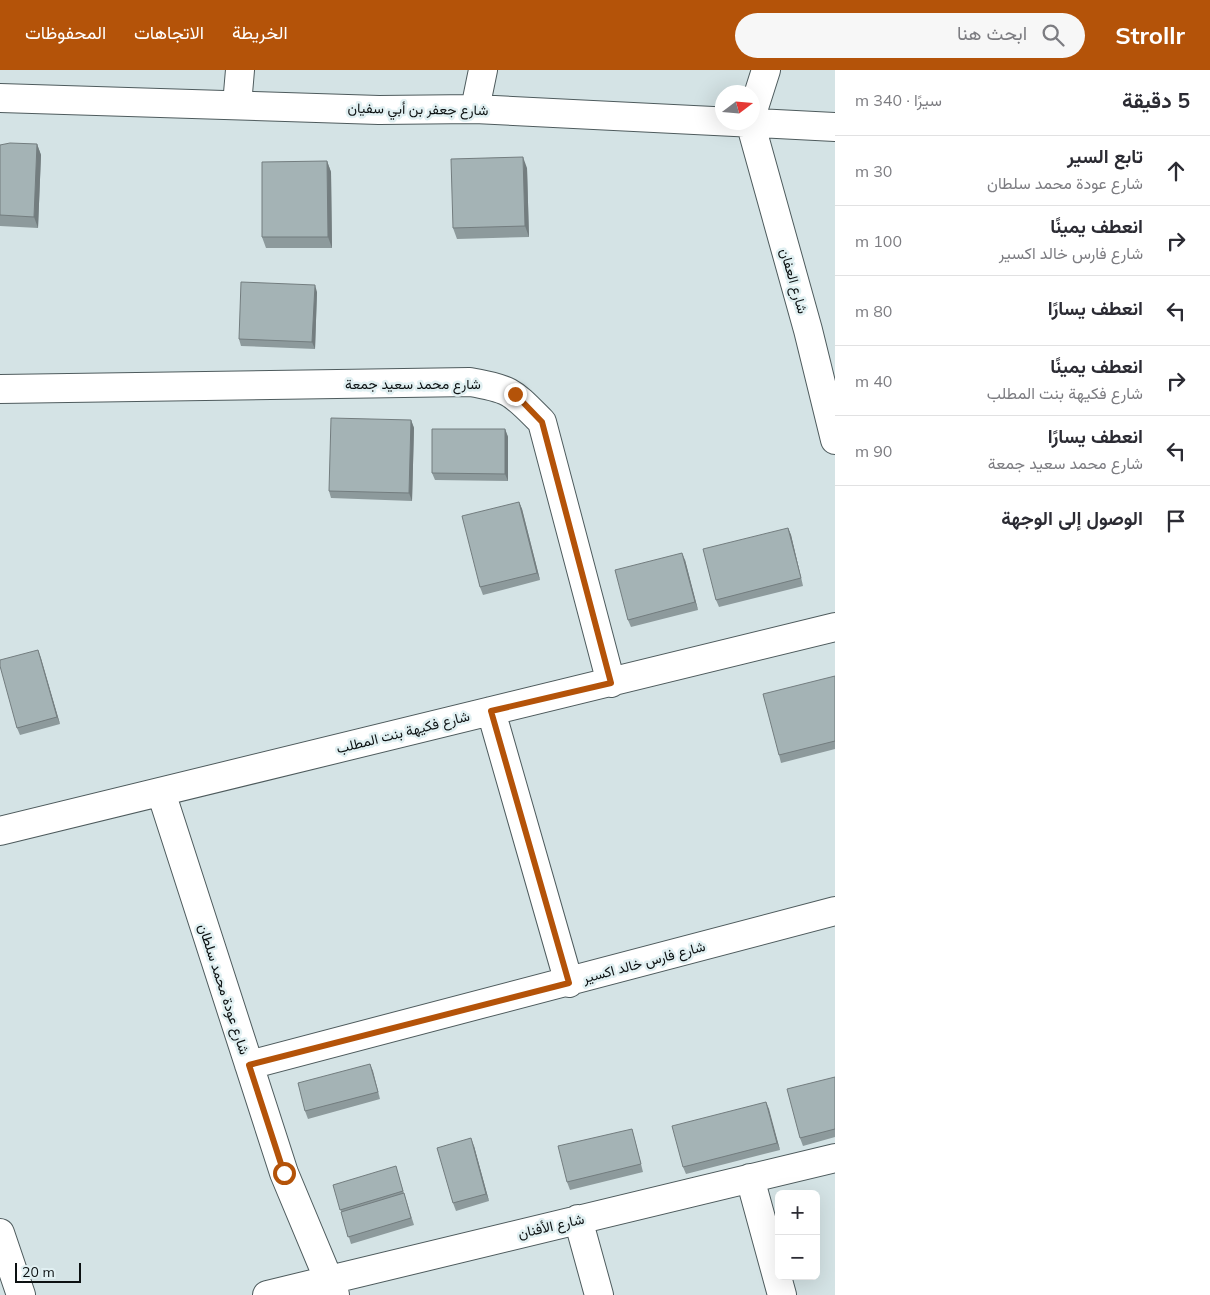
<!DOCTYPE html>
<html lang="ar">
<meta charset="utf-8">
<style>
:root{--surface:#fff;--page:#f7f7f7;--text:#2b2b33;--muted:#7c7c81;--line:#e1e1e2;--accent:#b45309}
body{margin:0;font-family:Mulish,Vazirmatn,sans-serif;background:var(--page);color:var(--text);direction:rtl}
.controls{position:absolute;right:15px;bottom:15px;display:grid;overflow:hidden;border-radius:8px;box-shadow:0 5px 20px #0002}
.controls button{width:45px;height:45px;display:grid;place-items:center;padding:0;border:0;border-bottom:1px solid var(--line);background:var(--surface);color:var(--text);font:25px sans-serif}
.compass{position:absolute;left:715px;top:15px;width:45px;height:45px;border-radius:50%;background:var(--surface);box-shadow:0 5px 20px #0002;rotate:74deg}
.scale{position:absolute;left:15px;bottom:12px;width:66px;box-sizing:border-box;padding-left:5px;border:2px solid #0c1112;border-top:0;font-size:14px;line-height:18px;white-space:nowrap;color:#0c1112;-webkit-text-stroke:4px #e1f0f2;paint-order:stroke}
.stop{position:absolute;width:15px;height:15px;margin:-11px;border:4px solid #b45309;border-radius:50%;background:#fff}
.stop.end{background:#b45309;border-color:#fff;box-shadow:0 1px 5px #0008}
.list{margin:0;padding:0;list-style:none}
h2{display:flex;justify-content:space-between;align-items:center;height:65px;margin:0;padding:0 20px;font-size:21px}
h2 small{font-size:16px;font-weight:400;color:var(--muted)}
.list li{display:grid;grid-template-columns:32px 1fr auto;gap:15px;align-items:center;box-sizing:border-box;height:70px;padding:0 20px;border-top:1px solid var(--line)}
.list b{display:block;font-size:19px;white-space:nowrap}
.list p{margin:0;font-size:16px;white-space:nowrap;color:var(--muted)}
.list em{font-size:16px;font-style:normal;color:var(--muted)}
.icon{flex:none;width:28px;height:28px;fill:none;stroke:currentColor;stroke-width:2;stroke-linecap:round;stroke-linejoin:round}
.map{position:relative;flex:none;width:835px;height:1225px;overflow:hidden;direction:ltr}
header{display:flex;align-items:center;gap:30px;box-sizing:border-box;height:70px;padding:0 25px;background:var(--accent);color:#fff}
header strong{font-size:24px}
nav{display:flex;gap:28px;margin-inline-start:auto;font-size:18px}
.search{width:350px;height:45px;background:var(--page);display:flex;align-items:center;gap:12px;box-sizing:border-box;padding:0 18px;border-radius:28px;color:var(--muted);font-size:19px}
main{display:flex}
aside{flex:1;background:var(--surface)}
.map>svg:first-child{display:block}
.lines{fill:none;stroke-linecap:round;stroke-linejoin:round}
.minor-casing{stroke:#4e5b5d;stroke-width:30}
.minor{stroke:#fff;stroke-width:28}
.wall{fill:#8d9a9c}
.shaded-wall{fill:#737d7f}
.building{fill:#a4b3b5;stroke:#737d7f}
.route{stroke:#b45309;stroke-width:6}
.labels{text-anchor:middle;stroke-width:5;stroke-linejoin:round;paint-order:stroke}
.street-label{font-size:14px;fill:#0c1112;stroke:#e1f0f2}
</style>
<header>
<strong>Strollr</strong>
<div class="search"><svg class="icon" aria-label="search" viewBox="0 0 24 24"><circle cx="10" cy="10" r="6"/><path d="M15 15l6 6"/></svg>ابحث هنا</div>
<nav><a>الخريطة</a><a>الاتجاهات</a><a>المحفوظات</a></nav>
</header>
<main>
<aside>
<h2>5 دقيقة<small>سيرًا · 340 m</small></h2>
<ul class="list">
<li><svg class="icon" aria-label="ahead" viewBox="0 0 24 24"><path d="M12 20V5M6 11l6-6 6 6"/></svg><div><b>تابع السير</b><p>شارع عودة محمد سلطان</p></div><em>30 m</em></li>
<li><svg class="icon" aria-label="right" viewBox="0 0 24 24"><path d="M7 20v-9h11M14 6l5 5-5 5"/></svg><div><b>انعطف يمينًا</b><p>شارع فارس خالد اكسير</p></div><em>100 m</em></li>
<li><svg class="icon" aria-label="left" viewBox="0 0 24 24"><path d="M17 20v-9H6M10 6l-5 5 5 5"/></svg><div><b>انعطف يسارًا</b></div><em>80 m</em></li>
<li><svg class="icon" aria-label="right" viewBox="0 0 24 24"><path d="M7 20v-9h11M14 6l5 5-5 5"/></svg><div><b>انعطف يمينًا</b><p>شارع فكيهة بنت المطلب</p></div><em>40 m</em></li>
<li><svg class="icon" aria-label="left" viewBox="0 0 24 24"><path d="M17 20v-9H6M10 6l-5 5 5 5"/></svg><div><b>انعطف يسارًا</b><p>شارع محمد سعيد جمعة</p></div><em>90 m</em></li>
<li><svg class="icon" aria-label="arrive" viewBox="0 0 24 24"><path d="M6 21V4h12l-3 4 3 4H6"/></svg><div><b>الوصول إلى الوجهة</b></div></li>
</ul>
</aside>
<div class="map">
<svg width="835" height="1225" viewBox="0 0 835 1225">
<rect width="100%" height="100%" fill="#d4e3e5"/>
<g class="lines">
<defs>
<path id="minor" d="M0 28 379 40 475 39 835 57
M237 35 240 0
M475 39 483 0
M752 44 766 0
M750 52 808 260 835 370
M0 319 470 312C512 319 513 323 542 352L611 613
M491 641 569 913
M161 722 284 1103 335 1225
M0 761 835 557
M249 995 835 841
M750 1108 782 1225
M578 1149 599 1225
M0 1163 21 1225
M267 1225 835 1088"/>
</defs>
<use href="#minor" class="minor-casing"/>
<use href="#minor" class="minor"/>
</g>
<path class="wall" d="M37 74 41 85 38 158 0 156V75Z
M327 91 331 102 332 178H266L262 167Z
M527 98 529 167 457 169 453 158Z
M317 222 315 279 241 276 239 269Z
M411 350 414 358 412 431 331 428 329 421Z
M505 359 508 367V411L435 410 432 403Z
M519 432 522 439 540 510 483 525 480 517Z
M788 458 791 465 803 516 719 537 716 530Z
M685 490 698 540 631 557 628 550Z
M38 580 60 654 20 665 17 658Z
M835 606V679L781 693 779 685Z
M370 994 380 1029 308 1049 305 1041Z
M835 1007V1067L803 1076 800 1068Z
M766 1032 780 1080 686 1104 683 1097Z
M632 1059 634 1066 643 1102 570 1120 567 1112Z
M474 1076 489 1131 456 1141 453 1133Z
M398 1104 414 1155 351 1174 333 1115Z"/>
<path class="shaded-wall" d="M37 74 41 85 38 158 34 147Z
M523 87 527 98 529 167 525 156Z
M327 91 331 102 332 178 328 167Z
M315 215 317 222 315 279 312 272Z
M411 350 414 358 412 431 409 423Z
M505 359 508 367V411L505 404Z
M519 432 522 439 540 510 537 503Z
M788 458 791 465 803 516 801 508Z
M682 483 685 490 698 540 695 532Z
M38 580 41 588 60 654 57 647Z
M370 994 373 1001 380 1029Z
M766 1032 769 1039 780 1080 777 1073Z
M471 1068 474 1076 489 1131 486 1124Z"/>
<path class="building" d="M10 73 37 74 34 147 0 145V75Z
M523 87 525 156 453 158 451 89Z
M327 91 328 167H262V92Z
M241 212 315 215 312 272 239 269Z
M331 348 411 350 409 423 329 421Z
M432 359H505V404L432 403Z
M519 432 537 503 480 517 462 446Z
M788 458 801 508 716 530 703 479Z
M682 483 695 532 628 550 615 500Z
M38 580 57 647 17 658 0 596V590Z
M835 606V671L779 685 763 624Z
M370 994 378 1022 305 1041 298 1013Z
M835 1007V1059L800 1068 787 1019Z
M766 1032 777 1073 683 1097 672 1056Z
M632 1059 641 1094 567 1112 558 1076Z
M471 1068 486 1124 453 1133 437 1078Z
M396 1096 403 1121 340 1140 333 1115Z
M404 1123 411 1148 348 1167 341 1142Z"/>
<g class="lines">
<path class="route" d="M284 1103 249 995 569 913 491 641 611 613 542 352 515 324"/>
</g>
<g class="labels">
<g class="street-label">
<text transform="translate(418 39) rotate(1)" y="5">شارع جعفر بن أبي سفيان</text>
<text transform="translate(794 211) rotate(74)" y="5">شارع العفان</text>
<text x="413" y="319">شارع محمد سعيد جمعة</text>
<text transform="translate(403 662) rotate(-14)" y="5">شارع فكيهة بنت المطلب</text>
<text transform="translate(644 892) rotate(-15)" y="5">شارع فارس خالد اكسير</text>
<text transform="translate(224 919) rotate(72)" y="5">شارع عودة محمد سلطان</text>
<text transform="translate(551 1156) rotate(-13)" y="5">شارع الأفنان</text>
</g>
</g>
</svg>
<div class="controls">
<button>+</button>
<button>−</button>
</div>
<svg class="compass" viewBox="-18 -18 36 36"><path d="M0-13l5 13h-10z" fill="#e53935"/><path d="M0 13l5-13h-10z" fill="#7c7c81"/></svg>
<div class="scale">20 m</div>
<div class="stop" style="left:284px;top:1103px"></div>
<div class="stop end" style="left:515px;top:324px"></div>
</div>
</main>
